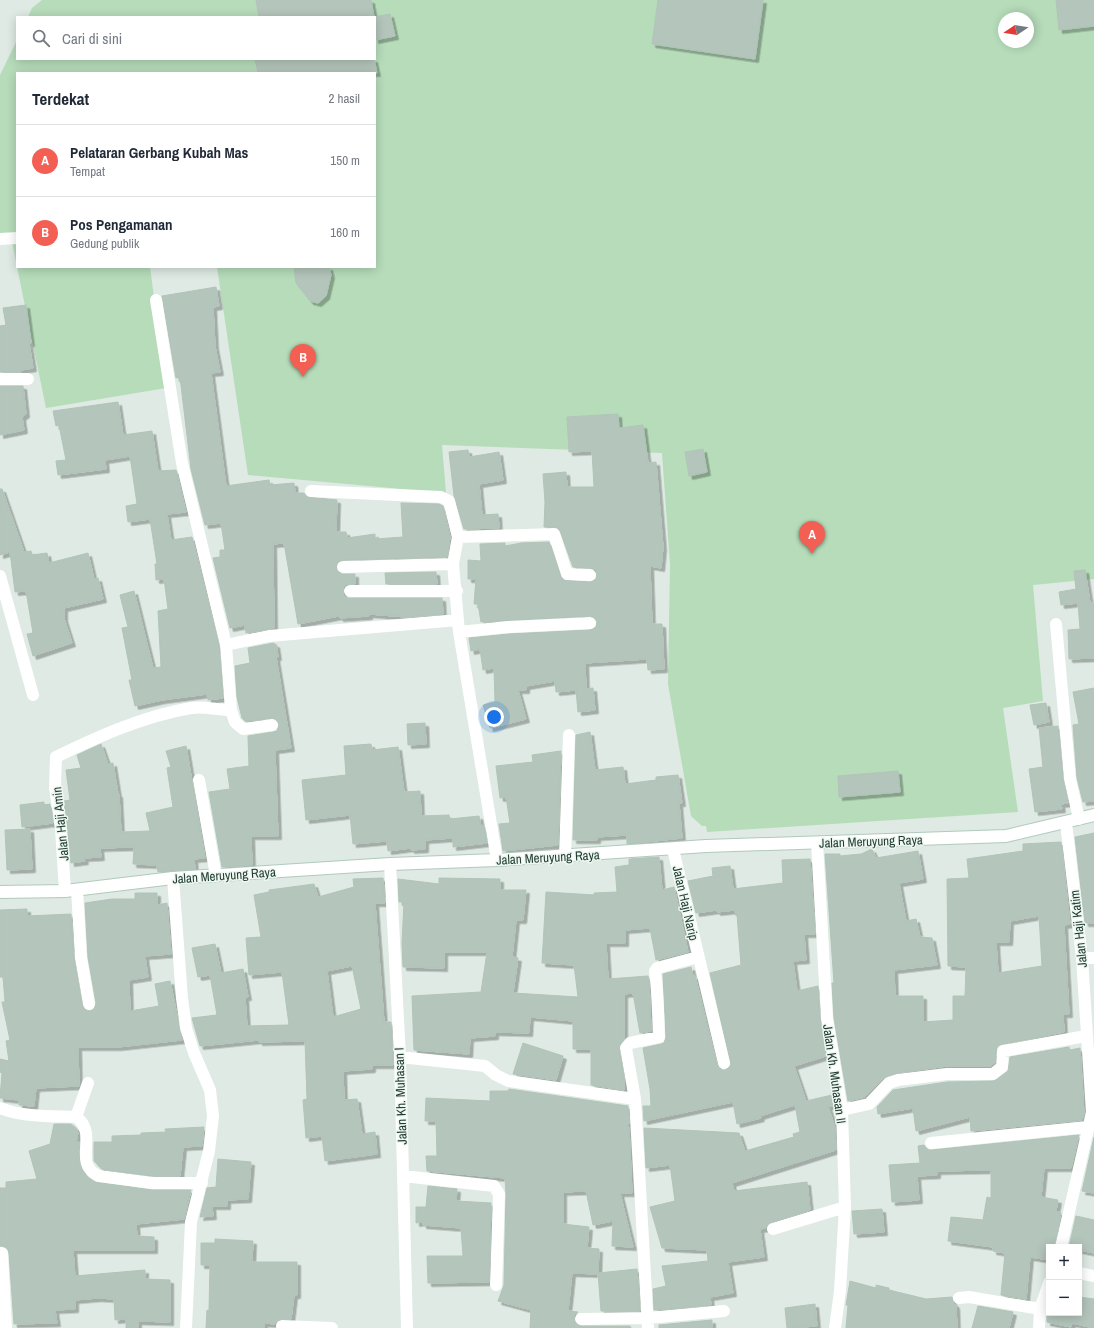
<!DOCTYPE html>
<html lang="id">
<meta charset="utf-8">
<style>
:root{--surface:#fff;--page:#f6f6f7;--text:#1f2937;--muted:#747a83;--line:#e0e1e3;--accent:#f36053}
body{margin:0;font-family:"Archivo Narrow",sans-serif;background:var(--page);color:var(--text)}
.controls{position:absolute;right:12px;bottom:12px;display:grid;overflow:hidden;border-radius:0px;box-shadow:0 2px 10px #0003}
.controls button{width:36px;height:36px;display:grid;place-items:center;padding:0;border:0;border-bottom:1px solid var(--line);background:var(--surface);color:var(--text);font:20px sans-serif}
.compass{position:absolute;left:998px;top:12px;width:36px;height:36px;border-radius:50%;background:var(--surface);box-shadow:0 2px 10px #0003;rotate:258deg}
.you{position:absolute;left:494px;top:717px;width:14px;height:14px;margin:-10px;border:3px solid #fff;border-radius:50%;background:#1a73e8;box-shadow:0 0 0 6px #1a73e833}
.badge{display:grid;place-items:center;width:26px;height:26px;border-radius:50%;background:var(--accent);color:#fff;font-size:13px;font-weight:700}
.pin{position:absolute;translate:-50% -33px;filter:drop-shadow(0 1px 2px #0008)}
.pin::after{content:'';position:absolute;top:21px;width:14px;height:12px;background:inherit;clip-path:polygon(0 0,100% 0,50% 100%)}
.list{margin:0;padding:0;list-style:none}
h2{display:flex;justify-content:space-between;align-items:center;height:52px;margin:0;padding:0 16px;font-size:17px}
h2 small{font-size:13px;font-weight:400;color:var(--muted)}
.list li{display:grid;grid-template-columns:26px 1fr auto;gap:12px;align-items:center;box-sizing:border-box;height:72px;padding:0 16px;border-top:1px solid var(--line)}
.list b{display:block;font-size:15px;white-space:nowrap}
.list p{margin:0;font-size:13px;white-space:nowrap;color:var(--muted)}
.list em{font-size:13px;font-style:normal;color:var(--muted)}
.icon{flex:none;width:22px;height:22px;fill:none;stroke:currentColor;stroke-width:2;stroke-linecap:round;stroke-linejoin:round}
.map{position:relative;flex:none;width:1094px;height:1328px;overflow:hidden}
.search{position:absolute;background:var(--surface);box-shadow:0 2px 10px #0003;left:16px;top:16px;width:360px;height:44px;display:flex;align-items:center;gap:10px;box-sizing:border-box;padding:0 14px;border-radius:0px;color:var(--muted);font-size:15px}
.panel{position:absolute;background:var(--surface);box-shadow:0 2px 10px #0003;left:16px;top:72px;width:360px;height:196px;border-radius:0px}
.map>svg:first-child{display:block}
.green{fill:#b6dcba;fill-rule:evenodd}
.building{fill:#b4c5bb;stroke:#b1c4b9;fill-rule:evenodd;filter:url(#shadow)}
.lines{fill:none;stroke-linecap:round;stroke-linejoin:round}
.secondary-casing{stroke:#b1cabd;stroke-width:14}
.minor{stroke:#fff;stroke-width:12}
.secondary{stroke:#fff;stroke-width:12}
.labels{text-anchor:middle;stroke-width:3;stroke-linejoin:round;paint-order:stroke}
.street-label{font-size:13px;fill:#1f3a2e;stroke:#eef7f1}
</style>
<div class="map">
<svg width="1094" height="1328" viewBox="0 0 1094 1328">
<defs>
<filter id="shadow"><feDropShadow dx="3.5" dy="3.5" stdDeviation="0" flood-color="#0004"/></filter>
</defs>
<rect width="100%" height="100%" fill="#deeae3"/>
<path class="green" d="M42 0H1094V579L1033 585 1043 701 1003 708 1018 812 707 832 706 826H702L691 816 668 684 670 564 662 453 442 445 446 493 248 475 217 267H375V73H17V266L11 237H0V75L17 40V59H375V17H28L32 8ZM1004 18H1028V42H1004Z
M17 267H150L166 388 46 408Z"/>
<path class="building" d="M256 0H371L374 17H259Z
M658 0H763L755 59 652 44Z
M1056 0H1094V26L1059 30Z
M390 14 395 36 375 40V17Z
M255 59H374L377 73H258Z
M294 267H329L331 275 326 296 318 303 310 301 296 283Z
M216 287 219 306 213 307 215 346 220 372 211 373 226 486 269 480 270 485 294 483 295 493H304L307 497 337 500 336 532H346L347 538 375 534V539L403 537 401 503 439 504 443 506 450 537 447 557 343 560 339 561 336 567 340 574H355V584H347L343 588V594L347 598H442L443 614 406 617 369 614V616L340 618 339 616 298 624 284 543 273 544 274 628 246 633 245 625 230 628 213 558 220 557V550H225L221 523 205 525 191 469 180 377 176 378 162 296Z
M26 305 31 343H29L33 368 21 370V372H0V326L6 325 3 308Z
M0 386H23L26 414 22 417 24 430 0 435Z
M118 402 123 435 152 431 158 471 176 470 186 512 167 514 171 540 192 537 219 646 223 698 208 700 207 694 162 700 135 706 129 680H132L122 628 128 627 120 595 134 591 153 668 161 667 158 611 168 609 164 579 156 580 155 564H157L150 519 128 522 126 506 137 504 130 456 105 460 106 469 58 475 56 461 66 460 59 425 56 426 53 411Z
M618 414 619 428 643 425 648 463 656 462 663 547 661 568 650 566 652 624H662L664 669 648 670 647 659 585 663 586 689 593 688 595 710 578 712 576 690 556 692 555 681 526 686V690H518L526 719 490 728 483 705 495 702 494 668 483 670 480 649 471 651 469 638 509 634 590 630 596 627 597 622 594 617 590 616 481 622 478 604H474L476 579H468V560L481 561 480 544 505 543V546L521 543 549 542 562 580 590 582 596 579 597 572 594 569 573 567 559 528 544 527 545 502 543 474 566 472 567 487H594L592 451 569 452 567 417Z
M703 449 707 472 689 476 685 452Z
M468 450 469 457 499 452 503 480 479 484 482 515 498 514 499 528 464 529 454 496 449 452Z
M0 489H2L24 552 31 551 32 555 47 553 49 563 88 553 94 579 98 578 103 599 64 608V618L72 643 33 656 27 634 33 633 26 591 15 592 10 552 0 555Z
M1085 570 1090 603H1094V658L1069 659 1068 630 1080 629 1078 603 1061 605 1059 592 1076 589 1074 571Z
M436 572 437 584H386L385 573Z
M274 643V645L276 644 278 657H276L291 748 275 750 278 836H251L252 865 222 867 209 792 230 789 227 769 249 766 248 736 273 732 277 731 279 724 274 718 245 721 242 718 237 697 235 666 250 663 248 648Z
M1094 688V801L1083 802 1077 778 1073 725 1079 724 1073 692Z
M1046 703 1049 722 1034 725 1030 705Z
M425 723 426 744 408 745 407 724Z
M1058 726 1063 780 1068 803 1061 804 1062 809 1035 812 1029 769 1043 767 1039 728Z
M590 732 595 770 623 767 625 784 656 780V777L678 775 682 803H679L682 838 627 844V835L597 837V840H573L576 735Z
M101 744 108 764 113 763 118 794H119L121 832 150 831 146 813 173 807 167 768 171 767 166 751 186 746 205 858 194 859 195 869 158 872 157 865 133 864 134 847 100 848 101 857 84 858 85 861 71 863 64 801 70 800 66 770 81 768 77 755Z
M371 744 372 750 398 747 404 792 420 791 421 816 449 815 450 819 479 816 481 826H484L487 843 453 847V838L425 840V849L411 850V848L388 851 387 841 353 844 350 815 306 820 302 780 346 775 344 746Z
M561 751 558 845 503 851 499 824 510 823 506 797 500 798 496 766 533 762 532 755Z
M898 771 900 792 839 797 838 776Z
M44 802V805L50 804 53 823 22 827 20 805Z
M30 829 32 869 7 870 5 830Z
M1094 833V923H1085L1075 837Z
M1061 842 1070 924 1064 925 1069 1014H1063L1064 1032 999 1045 996 1050 995 1063 990 1066H947L896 1073 884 1078 865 1097 848 1101 834 1018 832 983H834L825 854H840V856L861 854 872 849 876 858 918 851 923 879 899 883 906 921 916 919 920 937 932 938 937 965 894 970 895 996H923V1022L953 1020V996H965L966 967 948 966 947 879 969 878 967 859 1023 851V844ZM1039 916 1042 966 998 973 996 942H1009L1010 921Z
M659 857 662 890 674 887 688 952 656 960 650 928 625 930V943H606L608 979 648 976 649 980 651 1031 640 1033 633 993 624 994V1039L619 1049 624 1078V1090L591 1085V1049H573V1021L530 1017 529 1033 495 1032V1036L470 1038 469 1054 414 1050 412 996 481 992 487 952H444V968L403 967 402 943 404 902H399L398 879 439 884V878L500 879V890H526L523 920H516L512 957 518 958 513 993 578 997 574 965 542 963 546 892 594 895V893L617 892 615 867 629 865V859Z
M810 859 815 934H804L806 960 793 961 797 991 818 986 820 1020 826 1056 794 1066 806 1101 832 1095 834 1106H828L835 1128 836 1150 732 1183 734 1191 807 1182 810 1210 771 1222 766 1228 760 1229 764 1257 728 1262 733 1293 710 1297 711 1305 654 1310 653 1289 666 1286 662 1266 708 1261 707 1250 662 1248 650 1207 675 1201 670 1165 646 1168 644 1128 739 1133 745 1151 794 1137 793 1134 800 1132 795 1105 760 1116 761 1118 737 1124 733 1102 644 1121 643 1106H651L650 1089 643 1048 661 1044 664 1043 666 1037 663 974 691 967 693 976H695L717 1065 722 1070H725L731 1065 710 973 741 965 737 915 736 916 735 910 717 912V910L696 913 688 881 713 876 712 868 730 866 733 889 783 883 782 860Z
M383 878 385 903H375L384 1022H391L393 1065H372V1069L343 1071 344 1100 357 1099 362 1134 375 1132 377 1154 325 1161 322 1136 306 1138 303 1100 307 1099 305 1041 259 1042V1040L200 1046 192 1018 217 1015 210 975 198 977 192 948 215 944 221 973 243 969 248 997H245L247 1026 289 1025 282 972 249 975 246 938 261 937 254 895 269 892V890L314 884 318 897 354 887 353 879ZM352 966 361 1009 333 1017 327 971Z
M135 893H157V905L167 903 171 954 145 956 148 977 129 980 130 1011 159 1006 155 984 170 981 182 1040 118 1047H78L79 1086 36 1088 34 1106 19 1105V1100L0 1098 2 1073 0 1072V1059L9 1061 6 1041 10 1040 2 1002H5L3 977H0V910L27 909V916L71 914 74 959 82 1005 84 1009 90 1011 94 1009 96 1003 88 957 85 903 112 899H135Z
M523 1043 563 1056 556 1080 513 1074Z
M1069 1047 1070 1050 1080 1048 1084 1114 1082 1120 971 1131 970 1117 916 1131 913 1108 878 1114 877 1107 893 1090 947 1082 993 1081 1008 1071 1010 1057Z
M509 1089 628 1106 629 1124 627 1125 629 1127 632 1193H620L633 1247 612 1246 613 1221 593 1225 586 1191 563 1192V1224L589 1227 587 1248 599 1249 598 1274 572 1273 568 1311 578 1312 574 1316 575 1323 581 1326H630L631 1328H530L531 1310 498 1301 504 1285 506 1194 505 1178 427 1171 426 1156H437L436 1121H425L426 1098 490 1101V1091H508Z
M54 1124H71L76 1128 78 1133 76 1142H79L80 1165 85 1175 95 1182 152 1190H191L184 1219 136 1224 137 1236 154 1237V1250H73L75 1276 145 1270V1279L170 1280V1322L138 1321V1328H126V1319L115 1320 114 1299 98 1298 75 1300V1309L55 1310 57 1323 14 1324 9 1253 6 1247 0 1246V1188H6V1182L37 1179 29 1151 50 1144Z
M204 1127 202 1146 183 1147 180 1176H153L102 1169 94 1161V1142H112V1136L141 1135V1133L166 1132 165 1129Z
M1079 1135 1071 1168H1044L1041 1197 1058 1200 1056 1211 1061 1213 1054 1247H1049V1260L1030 1257 1026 1299 1001 1295 1005 1253 993 1251V1247L948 1241 951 1217 983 1220 987 1197 991 1198V1170L937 1171V1175L917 1176 919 1200 892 1202 889 1165 920 1163 918 1146 924 1145 928 1150H932Z
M1094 1137V1193L1082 1191Z
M218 1159 251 1162 248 1199 227 1200V1206H212L213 1216 200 1217 207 1188 216 1187Z
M428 1186 457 1189 456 1201 491 1203 489 1282 428 1283 427 1256H463L461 1228 423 1225V1222L416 1223V1207H426Z
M882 1209 884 1232 854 1234 852 1211Z
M1076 1216 1094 1220V1253L1079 1250V1247H1069Z
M215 1239 253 1241 252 1262H297V1295H294L291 1319H279L275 1324 264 1323V1328H206L207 1310 209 1311 210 1265H201V1243H215Z
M637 1269 640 1311H601L598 1273Z
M850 1281 876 1288V1285L889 1288V1290L926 1299 952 1297 953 1302 956 1305 957 1328H846L848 1305H846Z
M1079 1297 1094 1299V1328L1072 1323 1071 1327 1047 1322V1313H1079Z
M815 1304 817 1326 787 1328 785 1308Z
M978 1306 1013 1312 1009 1328H972Z
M712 1320V1328H659V1325Z"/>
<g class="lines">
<defs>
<path id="secondary" d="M0 892 65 891 173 878 390 864 497 860 706 846 1006 836 1094 815"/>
</defs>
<use href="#secondary" class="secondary-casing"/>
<path class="minor" d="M0 239 17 238
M156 300 182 463 226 645 231 710 235 722 243 729 272 725
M0 379H28
M311 491 441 497 449 501 458 537 453 564 459 632 497 860
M458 537 554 534 567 574 590 575
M343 567 453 564
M0 576 33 695
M350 591H457
M1056 624 1070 779 1079 819
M459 632 508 627 590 623
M226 645 269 636 458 620
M199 780 216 876
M817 843 827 1019 842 1110 845 1207 840 1291 835 1328
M673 849 724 1063
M565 857 569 735
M390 864 400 1057 407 1328
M173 878 182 998 186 1028 194 1053 210 1090 213 1116 209 1151 191 1222 186 1328
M77 890 81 958 89 1004
M65 891 61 829 55 788 56 757C99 736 144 716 191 708 203 706 218 710 231 710
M1082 958H1094
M400 1057 485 1066 496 1075 508 1081 635 1099
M0 1108C24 1117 50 1116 76 1117L88 1083
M842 1110 869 1104 889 1083 898 1080 947 1074H993L1002 1067 1003 1051 1086 1036
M76 1117C100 1134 71 1163 99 1176L153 1183H202
M931 1143 1087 1127
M403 1176 494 1186 499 1194 496 1285
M773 1229 845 1207
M1061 1247 1092 1112 1082 958 1066 823
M2 1253 6 1328
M1079 1273 1094 1276
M959 1298 969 1297 1040 1309
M581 1319 648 1318 724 1311
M282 1326 332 1328
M648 1328 635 1099 626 1048 630 1043 659 1037C658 1014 658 993 655 971L657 968 698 957
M1039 1328 1040 1309 1049 1283"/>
<use href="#secondary" class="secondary"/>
</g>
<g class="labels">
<g class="street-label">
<text transform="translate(60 824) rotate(-96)" y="5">Jalan Haji Amin</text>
<text transform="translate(871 841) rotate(-2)" y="5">Jalan Meruyung Raya</text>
<text transform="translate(548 857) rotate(-3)" y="5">Jalan Meruyung Raya</text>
<text transform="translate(224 875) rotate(-4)" y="5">Jalan Meruyung Raya</text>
<text transform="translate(686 903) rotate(77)" y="5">Jalan Haji Narip</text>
<text transform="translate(1078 929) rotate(-96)" y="5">Jalan Haji Katim</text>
<text transform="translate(835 1074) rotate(82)" y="5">Jalan Kh. Muhasan II</text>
<text transform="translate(400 1096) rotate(-92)" y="5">Jalan Kh. Muhasan I</text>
</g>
</g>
</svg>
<div class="controls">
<button>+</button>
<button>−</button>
</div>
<svg class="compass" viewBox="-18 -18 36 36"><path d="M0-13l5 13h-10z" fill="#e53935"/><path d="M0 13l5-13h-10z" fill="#747a83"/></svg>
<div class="you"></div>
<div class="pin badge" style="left:812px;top:554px">A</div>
<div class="pin badge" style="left:303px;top:377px">B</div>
<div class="search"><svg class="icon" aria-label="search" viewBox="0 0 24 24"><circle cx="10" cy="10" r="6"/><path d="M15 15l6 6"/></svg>Cari di sini</div>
<section class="panel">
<h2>Terdekat<small>2 hasil</small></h2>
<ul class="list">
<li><span class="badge">A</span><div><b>Pelataran Gerbang Kubah Mas</b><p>Tempat</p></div><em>150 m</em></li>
<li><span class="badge">B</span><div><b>Pos Pengamanan</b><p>Gedung publik</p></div><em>160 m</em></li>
</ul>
</section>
</div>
